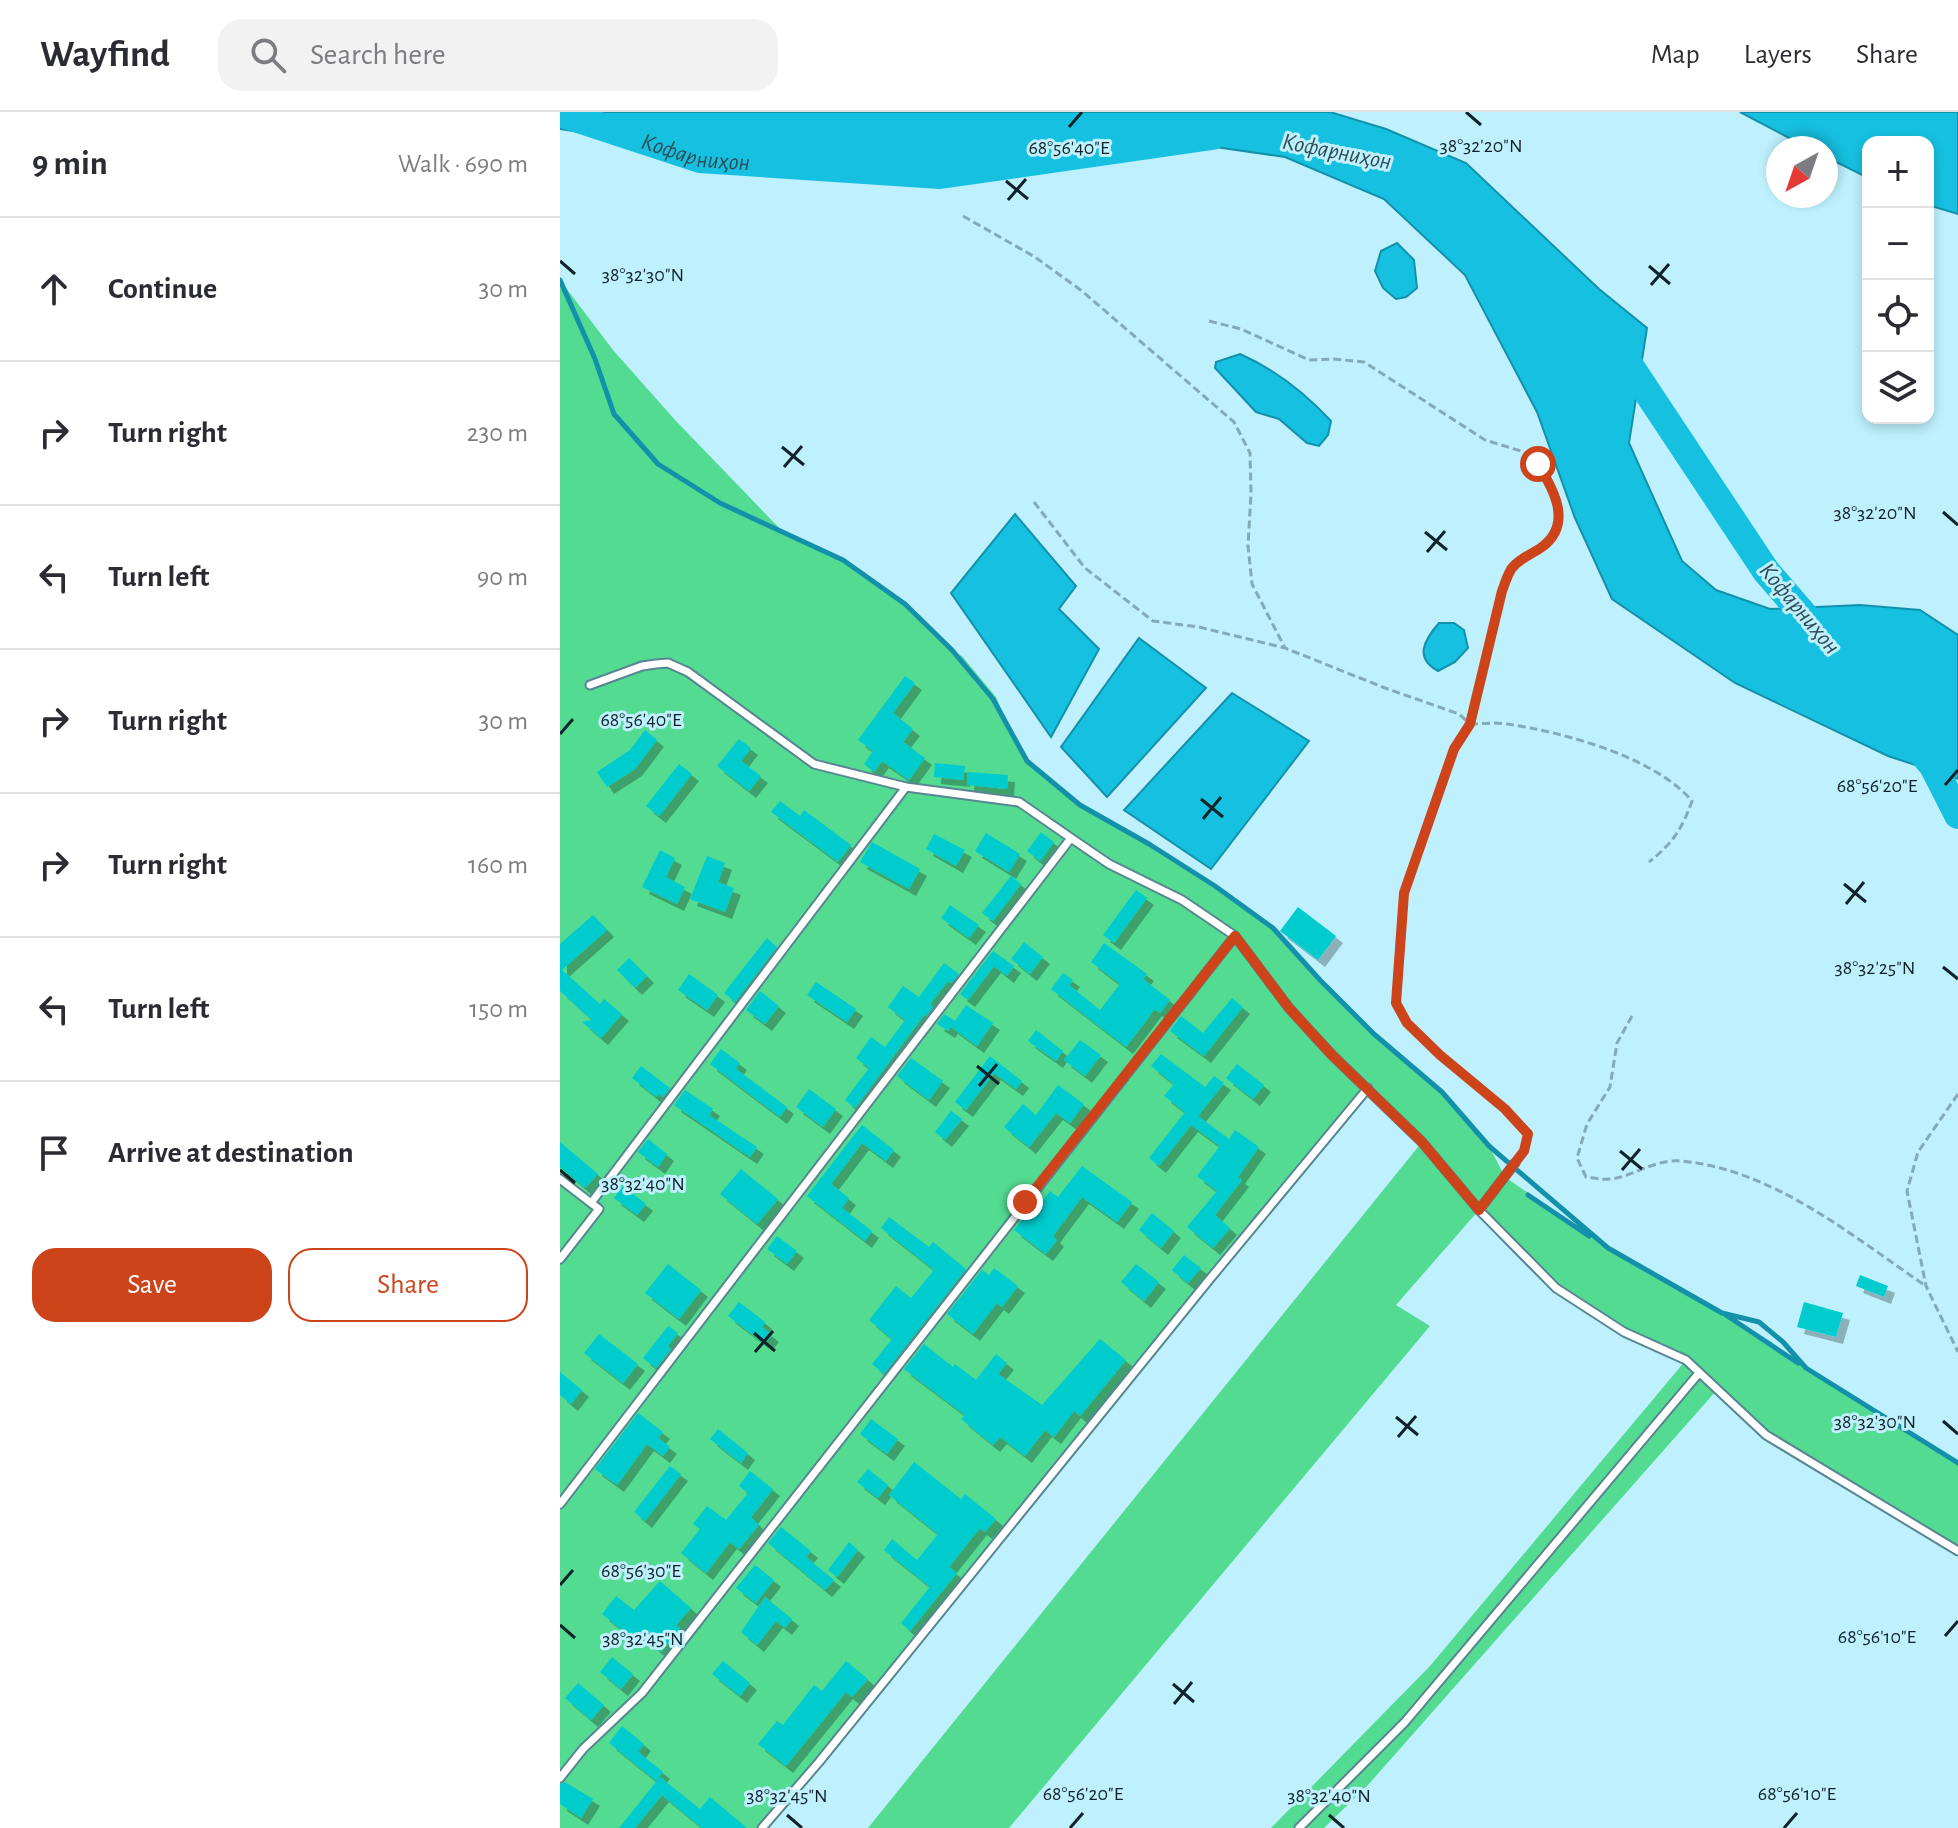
<!DOCTYPE html>
<meta charset="utf-8">
<style>
:root{--surface:#fff;--page:#f2f2f3;--text:#2b2b33;--muted:#7c7c81;--line:#e1e1e2;--accent:#cd441a}
body{margin:0;font-family:"Alegreya Sans",sans-serif;background:var(--page);color:var(--text)}
.controls{position:absolute;right:24px;top:24px;display:grid;overflow:hidden;border-radius:16px;box-shadow:0 4px 12px #0003}
.controls button{width:72px;height:72px;display:grid;place-items:center;padding:0;border:0;border-bottom:2px solid var(--line);background:var(--surface);color:var(--text);font:40px sans-serif}
.compass{position:absolute;left:1206px;top:24px;width:72px;height:72px;border-radius:50%;background:var(--surface);box-shadow:0 4px 12px #0003;rotate:220deg}
.stop{position:absolute;width:24px;height:24px;margin:-18px;border:6px solid #cd441a;border-radius:50%;background:#fff}
.stop.end{background:#cd441a;border-color:#fff;box-shadow:0 2px 8px #0008}
.list{margin:0;padding:0;list-style:none}
h2{display:flex;justify-content:space-between;align-items:center;height:104px;margin:0;padding:0 32px;font-size:34px}
h2 small{font-size:26px;font-weight:400;color:var(--muted)}
.list li{display:grid;grid-template-columns:52px 1fr auto;gap:24px;align-items:center;box-sizing:border-box;height:144px;padding:0 32px;border-top:2px solid var(--line)}
.list b{display:block;font-size:30px;white-space:nowrap}
.list em{font-size:26px;font-style:normal;color:var(--muted)}
.actions{display:flex;gap:16px;padding:24px 32px}
.actions a{flex:1;padding:18px 0;border:2px solid var(--accent);border-radius:24px;text-align:center;font-size:28px;color:var(--accent)}
.actions .main{background:var(--accent);color:#fff}
.icon{flex:none;width:44px;height:44px;fill:none;stroke:currentColor;stroke-width:2;stroke-linecap:round;stroke-linejoin:round}
.map{position:relative;flex:none;width:1398px;height:1716px;overflow:hidden}
header{display:flex;align-items:center;gap:48px;box-sizing:border-box;height:112px;padding:0 40px;background:var(--surface);border-bottom:2px solid var(--line)}
header strong{font-size:38px}
nav{display:flex;gap:44px;margin-inline-start:auto;font-size:28px}
.search{width:560px;height:72px;background:var(--page);display:flex;align-items:center;gap:20px;box-sizing:border-box;padding:0 28px;border-radius:24px;color:var(--muted);font-size:30px}
main{display:flex}
aside{flex:1;background:var(--surface)}
.map>svg:first-child{display:block}
.green{fill:#54db92}
.water{fill:#16c0e1;stroke:#1491aa;stroke-width:2}
.lines{fill:none;stroke-linecap:round;stroke-linejoin:round}
.stream{stroke:#1491aa;stroke-width:5}
.river{stroke:#16c0e1;stroke-width:28}
.building{fill:#01cbcd;filter:url(#shadow)}
.lane-casing{stroke:#578693;stroke-width:11}
.path{stroke:#83abb6;stroke-width:3;stroke-dasharray:8 4;stroke-linecap:butt}
.lane{stroke:#fff;stroke-width:7}
.route{stroke:#cd441a;stroke-width:10}
.ticks{fill:none;stroke:#0f2328;stroke-width:3}
.labels{text-anchor:middle;stroke-width:6;stroke-linejoin:round;paint-order:stroke}
.water-label{font-size:24px;font-style:italic;fill:#2e4d55;stroke:#bef0fe}
.ticks-label{font-size:20px;text-anchor:middle;fill:#0f2328;stroke:#bef0fe;stroke-width:6;stroke-linejoin:round;paint-order:stroke}
</style>
<header>
<strong>Wayfind</strong>
<div class="search"><svg class="icon" aria-label="search" viewBox="0 0 24 24"><circle cx="10" cy="10" r="6"/><path d="M15 15l6 6"/></svg>Search here</div>
<nav><a>Map</a><a>Layers</a><a>Share</a></nav>
</header>
<main>
<aside>
<h2>9 min<small>Walk · 690 m</small></h2>
<ul class="list">
<li><svg class="icon" aria-label="ahead" viewBox="0 0 24 24"><path d="M12 20V5M6 11l6-6 6 6"/></svg><div><b>Continue</b></div><em>30 m</em></li>
<li><svg class="icon" aria-label="right" viewBox="0 0 24 24"><path d="M7 20v-9h11M14 6l5 5-5 5"/></svg><div><b>Turn right</b></div><em>230 m</em></li>
<li><svg class="icon" aria-label="left" viewBox="0 0 24 24"><path d="M17 20v-9H6M10 6l-5 5 5 5"/></svg><div><b>Turn left</b></div><em>90 m</em></li>
<li><svg class="icon" aria-label="right" viewBox="0 0 24 24"><path d="M7 20v-9h11M14 6l5 5-5 5"/></svg><div><b>Turn right</b></div><em>30 m</em></li>
<li><svg class="icon" aria-label="right" viewBox="0 0 24 24"><path d="M7 20v-9h11M14 6l5 5-5 5"/></svg><div><b>Turn right</b></div><em>160 m</em></li>
<li><svg class="icon" aria-label="left" viewBox="0 0 24 24"><path d="M17 20v-9H6M10 6l-5 5 5 5"/></svg><div><b>Turn left</b></div><em>150 m</em></li>
<li><svg class="icon" aria-label="arrive" viewBox="0 0 24 24"><path d="M6 21V4h12l-3 4 3 4H6"/></svg><div><b>Arrive at destination</b></div></li>
</ul>
<div class="actions"><a class="main">Save</a><a>Share</a></div>
</aside>
<div class="map">
<svg width="1398" height="1716" viewBox="0 0 1398 1716">
<defs>
<filter id="shadow"><feDropShadow dx="7" dy="7" stdDeviation="0" flood-color="#0004"/></filter>
</defs>
<rect width="100%" height="100%" fill="#bef0fe"/>
<path class="green" d="M0 168 53 238 116 309 225 422 283 448 345 492 395 541 402 544 436 585 450 618 467 649 520 693 589 732 655 774 713 816 760 868 814 922 882 980 929 1034 945 1065 1048 1136 1162 1201 1398 1351V1439L1206 1323 1156 1279 808 1673 764 1716H711L870 1554 1126 1248 1064 1220 996 1176 919 1098 836 1193 870 1214 449 1716H308L862 1030 808 977 202 1716H0Z"/>
<path class="water" d="M0 0H770L826 17 906 51 1039 177 1087 216 1069 331 1122 449 1156 478 1210 497 1300 493 1360 498 1398 523V667L1328 644 1175 571 1052 487 1015 406 977 300 905 163 824 87 725 45 607 28 447 48 288 60 0 17Z
M1180 0H1398V102L1368 93V30H1308V66L1266 45V36H1248Z
M837 131 854 148 857 176 846 185 836 187 823 176 815 159 821 139Z
M680 242C714 257 746 282 771 309L768 323 759 334 747 331 719 307 696 300 655 256 656 250Z
M455 402 516 474 499 497 539 537 491 625 391 481Z
M879 511H894L904 518 908 536 895 550 878 559C854 546 864 528 879 511Z
M579 526 646 576 547 685 501 635Z
M672 581 749 629 651 757 564 698Z"/>
<g class="lines">
<path class="stream" d="M0 168 35 247 54 302 98 352 160 391 283 448 345 492 392 538 433 587 467 649 520 693 589 732 655 774 713 816 760 868 814 922 882 980 929 1034 1048 1136 1162 1201 1199 1210 1223 1230 1246 1256 1398 1351
M968 1083 1029 1124
M1166 1203 1238 1251"/>
<g class="river">
<path id="s1" d="M0 1 140 47 380 63 652 24"/>
<path d="M1056 233 1206 459 1263 525"/>
<path d="M1355 632 1373 654 1398 703"/>
</g>
</g>
<path class="building" d="M345 564 355 571 333 601 353 617 343 630 365 646 349 668 322 649 314 660 304 652 313 639 298 628Z
M85 618 97 628 75 657 47 675 37 660 70 638Z
M179 627 191 636 181 649 201 664 189 679 157 654Z
M375 651 405 654 403 668 374 665Z
M119 652 132 662 99 704 86 694Z
M408 660 448 663 447 677 407 673Z
M220 689 240 704 244 698 291 733 278 750 211 700Z
M481 720 494 730 480 749 467 739Z
M426 721 460 742 449 760 415 739Z
M374 722 405 738 396 754 366 737Z
M312 730 360 757 349 777 300 750Z
M100 738 115 746 106 765 125 775 117 792 82 775Z
M147 744 165 751 158 770 174 776 165 800 130 787Z
M451 764 461 772 433 809 422 801Z
M576 778 587 786 554 831 543 823Z
M390 793 419 813 409 826 381 806Z
M738 795 776 824 758 848 720 819Z
M33 803 47 818 2 858 40 892 44 887 62 902 41 926 22 910 32 908 0 879V832Z
M207 826 217 835 175 890 164 881Z
M464 830 483 845 470 862 451 847Z
M544 831 587 862 583 867 610 888 600 901 595 897 566 935 491 877 503 861 513 868 509 873 540 898 560 872 531 850Z
M433 839 454 854 447 864 434 854 408 888 400 882Z
M69 846 87 864 75 876 57 858Z
M384 851 399 862 391 871 388 869 370 892 373 895 366 904 364 903 295 996 285 988 309 956 296 946 311 925 325 935 345 908 328 895 343 874 359 885Z
M129 862 158 883 147 898 118 878Z
M256 870 296 897 287 910 247 883Z
M200 879 219 894 205 912 186 898Z
M672 886 683 895 644 944 610 919 621 904 643 921Z
M406 893 433 911 417 934 391 915 392 913 388 919 377 912 384 902 395 909Z
M476 918 503 939 496 949 468 929Z
M520 928 541 943 525 964 504 948Z
M161 937 180 951 176 957 227 995 220 1005 150 952Z
M601 942 645 975 654 964 664 971 638 1004 669 1027 675 1018 699 1035 678 1065 682 1068 655 1103 670 1116 653 1136 627 1115 657 1079 637 1064 660 1034 631 1013 599 1054 589 1046 625 1000 604 984 614 972 591 954Z
M430 944 462 969 456 977 434 961 406 998 395 990Z
M351 946 383 969 369 988 337 964Z
M677 952 704 973 693 987 666 966Z
M81 954 110 976 103 985 99 982 96 985 72 966Z
M498 973 524 992 510 1011 496 1001 469 1035 444 1015 463 992 476 1003Z
M249 977 276 997 263 1015 236 995Z
M125 978 153 997 149 1003 197 1035 190 1045 114 993Z
M391 999 402 1007 385 1028 375 1020Z
M302 1013 334 1038 326 1049 302 1031 271 1072 289 1086 282 1096 312 1119 305 1129 247 1084Z
M88 1027 107 1042 98 1055 78 1040Z
M0 1030 38 1062 25 1076 0 1055Z
M522 1054 572 1090 557 1110 522 1085 493 1124 497 1128 486 1142 454 1118 466 1103 470 1107 490 1079 498 1085Z
M181 1057 218 1087 197 1112 160 1082Z
M63 1074 86 1092 77 1103 54 1086Z
M592 1101 614 1119 601 1136 579 1118Z
M329 1105 369 1135 373 1130 406 1157 324 1262 312 1252 332 1227 309 1208 336 1174 351 1186 374 1158 321 1116Z
M217 1124 237 1139 227 1152 207 1137Z
M624 1143 641 1156 628 1171 612 1158Z
M108 1152 141 1178 119 1207 85 1181Z
M576 1152 599 1170 584 1189 561 1170Z
M434 1156 458 1174 442 1195 437 1191 413 1222 387 1202 422 1158 429 1163Z
M1300 1163 1328 1174 1324 1185 1296 1174Z
M179 1190 205 1210 202 1215 212 1223 205 1232 168 1204Z
M1244 1190 1283 1201 1276 1225 1237 1215Z
M108 1214 118 1221 108 1234 111 1237 96 1256 83 1246Z
M39 1222 78 1252 63 1271 24 1241Z
M540 1227 566 1248 520 1304 514 1299 494 1325 485 1318 465 1344 440 1325 433 1333 401 1307 405 1303 344 1257 364 1232 393 1255 395 1252 416 1268 436 1242 447 1251 438 1262 482 1293Z
M0 1260 22 1278 11 1292 0 1283Z
M78 1301 103 1320 98 1326 110 1335 103 1344 87 1332 57 1373 35 1357Z
M311 1307 338 1327 327 1342 300 1322Z
M158 1317 188 1341 181 1351 150 1327Z
M354 1350 401 1387 405 1382 436 1407 425 1420 420 1416 389 1455 397 1461 350 1519 341 1511 370 1475 324 1438 332 1427 357 1448 378 1422 329 1383Z
M110 1354 121 1362 85 1409 74 1400Z
M308 1357 328 1373 318 1386 297 1370Z
M190 1359 213 1377 191 1405 199 1413 179 1437 170 1430 146 1461 121 1441 140 1417 133 1412 147 1394 166 1408 188 1381 179 1374Z
M221 1415 251 1439 246 1445 274 1468 265 1478 208 1431Z
M289 1430 298 1438 277 1465 268 1458Z
M195 1453 214 1468 196 1491 176 1476Z
M100 1469 131 1496 116 1513 120 1516 101 1540 81 1524 76 1529 42 1502 56 1484 74 1498Z
M205 1485 232 1507 225 1516 216 1509 197 1533 181 1520Z
M52 1545 73 1562 61 1577 40 1560Z
M163 1549 190 1571 180 1584 152 1562Z
M286 1549 308 1567 292 1585 286 1580 226 1654 198 1632 217 1609 223 1613 254 1573 262 1579Z
M18 1571 44 1593 31 1608 5 1586Z
M62 1614 84 1632 78 1640 103 1660 96 1669 49 1631Z
M100 1665 140 1697 150 1685 187 1716H142L102 1683 75 1716H59Z
M5 1670 33 1687 21 1706 0 1692V1672Z"/>
<g class="lines">
<defs>
<path id="lane" d="M511 726 549 752 622 788 675 824
M0 1067 31 1091
M919 1098 955 1051
M0 1147 39 1097 31 1091 346 675
M0 1392 511 726 459 690 346 675 254 652 128 560 108 551 96 552 82 554 30 573
M0 1666 23 1637 82 1581 675 824 729 896 772 943 862 1030 919 1098 996 1176 1064 1220 1126 1248 1206 1323 1398 1439
M202 1716 259 1650 649 1168 808 976
M739 1716 845 1610 1139 1261"/>
</defs>
<use href="#lane" class="lane-casing"/>
<path class="path" d="M403 104 475 145 522 179 674 310 690 341 691 381 688 434 692 472 725 536
M649 209 681 217 749 248 774 247 804 250 925 328 964 340 978 352 995 378 1000 406 994 423 981 436 965 443 950 458 942 479 910 612C922 612 935 610 947 612 1003 620 1095 645 1132 689 1122 717 1113 731 1089 750
M474 390 525 456 593 509 639 515 725 536 825 576 899 602 910 612 894 637 844 781 836 891 847 911 880 943 945 997 968 1022 961 1043
M1072 904 1057 931 1050 975 1027 1012 1017 1046 1026 1065C1034 1066 1043 1068 1050 1067 1073 1065 1093 1047 1122 1049 1214 1058 1292 1124 1366 1174
M1398 982 1358 1040 1347 1079 1366 1174 1398 1240"/>
<use href="#lane" class="lane"/>
</g>
<g class="lines">
<path class="route" d="M465 1090 675 824 729 896 772 943 862 1030 919 1098 964 1039 968 1022 945 997 880 943 847 911 836 891 844 781 894 637 910 612 942 479C945 472 947 463 952 456 961 445 971 443 982 435 1013 412 994 378 978 352"/>
</g>
<path class="ticks" d="M906 0 921 13M509 15 522 0M446 69 468 87M448 88 466 67M0 149 15 162M1089 154 1110 172M1091 173 1109 152M222 335 244 353M224 355 242 334M1383 400 1398 413M865 420 887 438M867 440 885 419M0 622 13 607M1385 673 1398 658M641 687 663 705M643 707 661 685M1284 772 1306 790M1286 792 1304 770M1383 855 1398 867M417 954 439 972M419 974 437 952M1060 1039 1082 1057M0 1058 15 1071M1062 1058 1080 1037M194 1221 215 1239M195 1240 213 1219M836 1305 858 1323M1383 1309 1398 1322M838 1325 856 1304M0 1473 13 1458M0 1513 15 1526M1385 1524 1398 1509M613 1572 634 1590M614 1592 632 1570M227 1703 242 1716M769 1703 784 1716M510 1716 523 1701M1224 1716 1237 1701"/>
<g class="labels">
<g class="water-label">
<text dy="8" stroke="none"><textPath href="#s1" startOffset="142">Кофарниҳон</textPath></text>
<text transform="translate(777 39) rotate(11)" y="8">Кофарниҳон</text>
<text transform="translate(1240 496) rotate(50)" y="8">Кофарниҳон</text>
</g>
</g>
<g class="ticks-label">
<text x="921" y="40">38°32'20"N</text>
<text x="509" y="42">68°56'40"E</text>
<text x="83" y="169">38°32'30"N</text>
<text x="1315" y="407">38°32'20"N</text>
<text x="81" y="614">68°56'40"E</text>
<text x="1317" y="680">68°56'20"E</text>
<text x="1315" y="862">38°32'25"N</text>
<text x="83" y="1078">38°32'40"N</text>
<text x="1315" y="1316">38°32'30"N</text>
<text x="81" y="1465">68°56'30"E</text>
<text x="1317" y="1531">68°56'10"E</text>
<text x="83" y="1533">38°32'45"N</text>
<text x="523" y="1688">68°56'20"E</text>
<text x="1237" y="1688">68°56'10"E</text>
<text x="227" y="1690">38°32'45"N</text>
<text x="769" y="1690">38°32'40"N</text>
</g>
</svg>
<div class="controls">
<button>+</button>
<button>−</button>
<button><svg class="icon" aria-label="locate" viewBox="0 0 24 24"><circle cx="12" cy="12" r="6"/><path d="M12 2v4M12 18v4M2 12h4M18 12h4"/></svg></button>
<button><svg class="icon" aria-label="layers" viewBox="0 0 24 24"><path d="M12 4l9 5-9 5-9-5zM3 14l9 5 9-5"/></svg></button>
</div>
<svg class="compass" viewBox="-18 -18 36 36"><path d="M0-13l5 13h-10z" fill="#e53935"/><path d="M0 13l5-13h-10z" fill="#7c7c81"/></svg>
<div class="stop" style="left:978px;top:352px"></div>
<div class="stop end" style="left:465px;top:1090px"></div>
</div>
</main>
